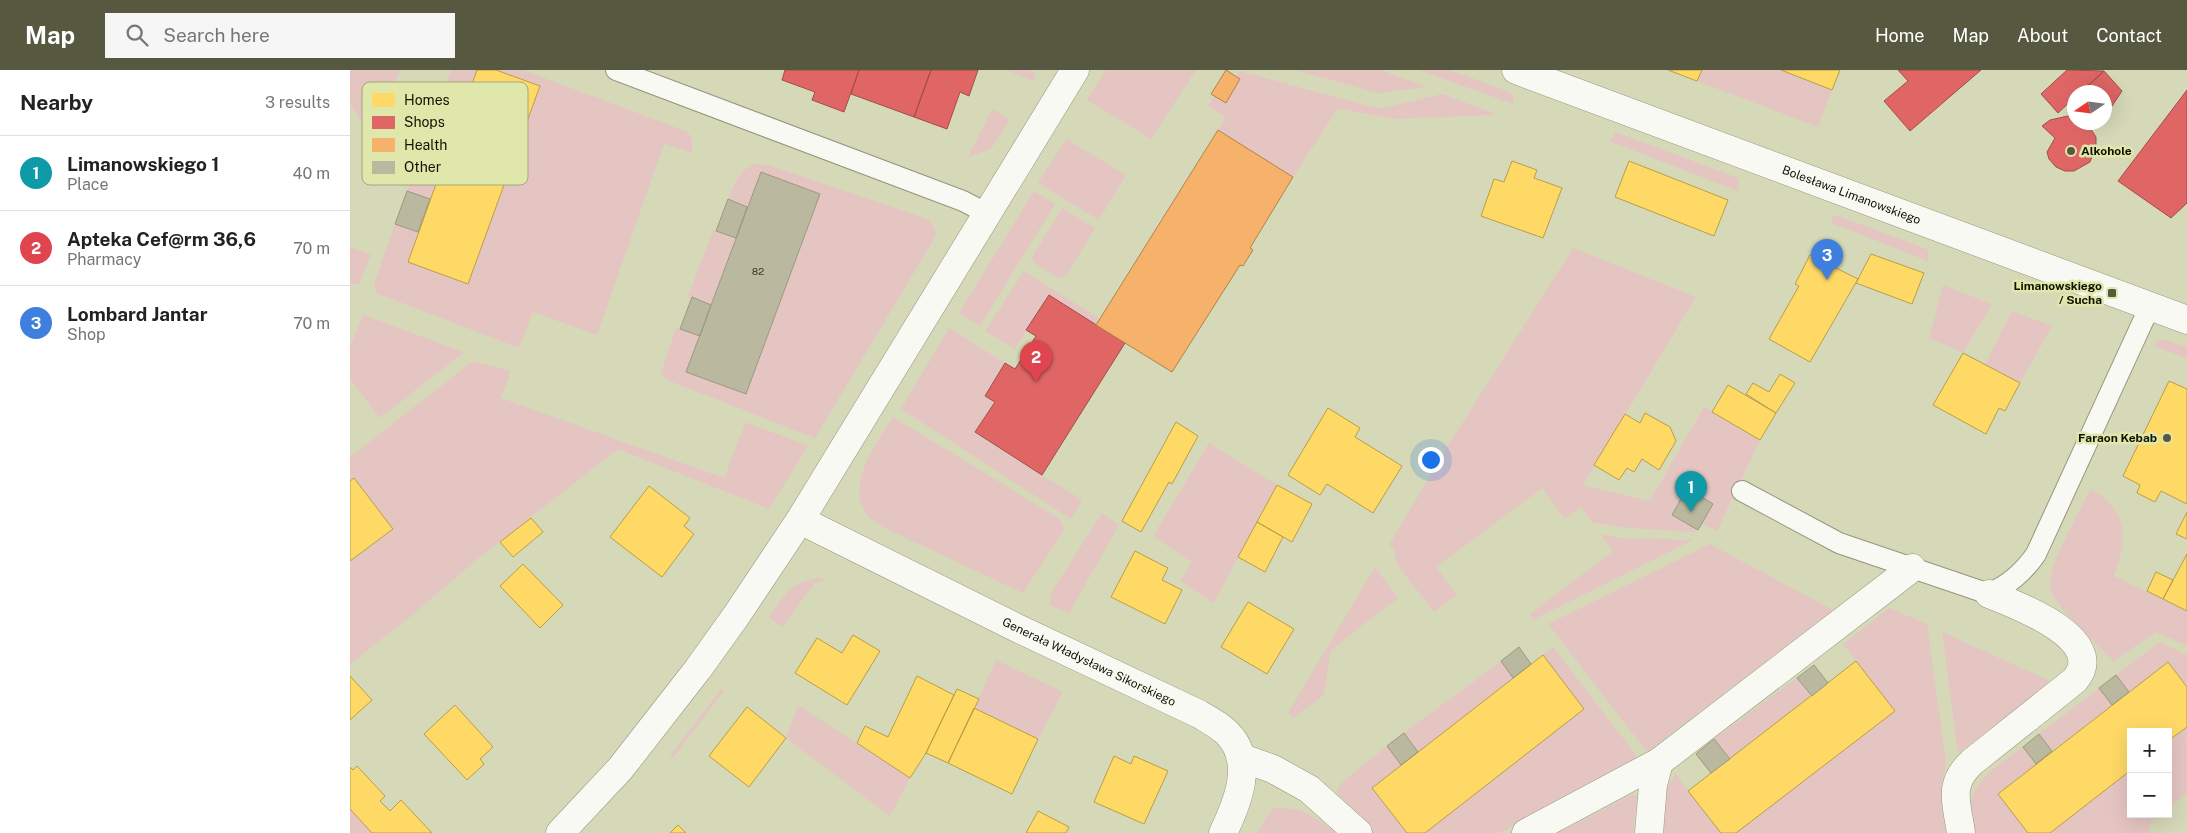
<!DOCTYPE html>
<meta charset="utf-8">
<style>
:root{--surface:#fff;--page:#f6f6f6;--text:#222;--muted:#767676;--line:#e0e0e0;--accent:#565840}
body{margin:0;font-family:"Public Sans",sans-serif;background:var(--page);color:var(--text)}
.controls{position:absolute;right:15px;bottom:15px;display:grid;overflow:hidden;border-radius:0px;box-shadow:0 5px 20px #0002}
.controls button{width:45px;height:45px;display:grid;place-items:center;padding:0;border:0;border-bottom:1px solid var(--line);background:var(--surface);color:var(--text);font:25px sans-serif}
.compass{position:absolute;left:1717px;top:15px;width:45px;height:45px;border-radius:50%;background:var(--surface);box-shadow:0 5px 20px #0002;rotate:257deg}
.you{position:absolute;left:1080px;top:389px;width:18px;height:18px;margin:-12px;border:4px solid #fff;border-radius:50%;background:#1a73e8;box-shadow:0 0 0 8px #1a73e833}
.badge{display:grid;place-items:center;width:32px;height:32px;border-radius:50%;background:var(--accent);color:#fff;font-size:16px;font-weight:700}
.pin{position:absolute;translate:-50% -41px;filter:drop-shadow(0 1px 2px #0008)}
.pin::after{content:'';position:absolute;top:26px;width:18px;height:15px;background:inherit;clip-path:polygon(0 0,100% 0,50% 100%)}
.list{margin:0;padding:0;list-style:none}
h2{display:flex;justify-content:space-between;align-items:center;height:65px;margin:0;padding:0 20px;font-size:21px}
h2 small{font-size:16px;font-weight:400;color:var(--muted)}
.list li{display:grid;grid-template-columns:32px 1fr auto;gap:15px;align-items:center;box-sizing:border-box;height:75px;padding:0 20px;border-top:1px solid var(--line)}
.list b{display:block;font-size:19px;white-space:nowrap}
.list p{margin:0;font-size:16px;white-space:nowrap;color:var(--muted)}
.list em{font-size:16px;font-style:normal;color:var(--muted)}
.icon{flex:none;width:28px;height:28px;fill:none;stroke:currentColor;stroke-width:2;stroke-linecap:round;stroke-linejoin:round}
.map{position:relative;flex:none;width:1837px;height:763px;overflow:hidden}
header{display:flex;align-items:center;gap:30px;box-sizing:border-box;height:70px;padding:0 25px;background:var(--accent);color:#fff}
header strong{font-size:24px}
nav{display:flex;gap:28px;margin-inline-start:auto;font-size:18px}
.search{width:350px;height:45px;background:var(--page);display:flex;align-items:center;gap:12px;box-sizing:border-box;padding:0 18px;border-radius:0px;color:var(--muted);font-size:19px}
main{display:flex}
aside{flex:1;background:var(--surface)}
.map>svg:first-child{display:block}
.green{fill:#e5c5c2}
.homes{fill:#ffd966;stroke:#b89e47}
.shops{fill:#e06666;stroke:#a24d47}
.health{fill:#f6b26b;stroke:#b1824b}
.building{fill:#bab89e;stroke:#9b997f}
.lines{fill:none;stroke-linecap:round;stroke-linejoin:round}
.service-casing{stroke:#94967d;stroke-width:22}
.minor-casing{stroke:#94967d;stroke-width:29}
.tertiary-casing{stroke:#94967d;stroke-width:29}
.service{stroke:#f9f9f4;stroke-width:20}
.minor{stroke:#f9f9f4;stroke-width:28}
.tertiary{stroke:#f9f9f4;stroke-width:28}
.poi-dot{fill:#565840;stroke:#dfe7ab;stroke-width:2}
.labels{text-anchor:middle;stroke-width:5;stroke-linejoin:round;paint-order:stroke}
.number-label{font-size:10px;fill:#3b3c28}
.poi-label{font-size:12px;font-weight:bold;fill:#111300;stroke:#dfe7ab;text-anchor:end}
.street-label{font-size:12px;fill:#111300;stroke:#dfe7ab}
.key{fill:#dfe7ab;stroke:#a1a778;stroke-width:1}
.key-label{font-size:14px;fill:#111300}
</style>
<header>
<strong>Map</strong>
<div class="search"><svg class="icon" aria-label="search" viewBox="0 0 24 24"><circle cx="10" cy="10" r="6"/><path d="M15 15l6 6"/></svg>Search here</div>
<nav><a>Home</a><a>Map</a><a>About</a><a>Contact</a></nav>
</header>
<main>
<aside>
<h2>Nearby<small>3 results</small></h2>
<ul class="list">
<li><span class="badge" style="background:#0f9aa8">1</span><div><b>Limanowskiego 1</b><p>Place</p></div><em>40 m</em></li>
<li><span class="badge" style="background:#e0444e">2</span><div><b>Apteka Cef@rm 36,6</b><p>Pharmacy</p></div><em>70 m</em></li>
<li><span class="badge" style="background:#3f7fe0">3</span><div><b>Lombard Jantar</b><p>Shop</p></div><em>70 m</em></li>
</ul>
</aside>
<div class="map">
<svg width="1837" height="763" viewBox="0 0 1837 763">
<rect width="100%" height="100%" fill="#d5d9b8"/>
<path class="green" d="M0 0H50L30 60 13 54 0 34Z
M101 0H127L117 28 94 20Z
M146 0H173L338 62 342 70V83L314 74 247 265 183 242 169 278 26 223 24 214 45 154 68 162 58 192 118 214 190 16Z
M656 0H678L687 4 683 11Z
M756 0H846L801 69 737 30Z
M945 0H1031L1077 17 1028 23Z
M1069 0H1100L1160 22 1164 28 1163 34Z
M1352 0H1431L1482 20 1468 57 1347 11Z
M890 1 1030 39 1092 24 1144 43 1143 45 1042 49 988 38 943 107 868 60 875 47 858 36 864 25 876 32 890 10 886 6Z
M642 39 660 49 641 79 618 87Z
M82 52 105 60 80 129 57 121Z
M1266 62 1388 108V121L1259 71Z
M716 69 776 105 749 150 688 113Z
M404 94 419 95 580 150 587 164 465 368 319 311 314 308 311 303 326 257 350 266 396 324 470 124 411 102 397 137 378 129C385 114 388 101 404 94Z
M684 121 705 134 630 256 609 243Z
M712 138 745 158 716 206 708 208 684 193 682 187Z
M1486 145 1577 179 1579 185 1578 191 1481 153 1482 148Z
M363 160 386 168 361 235 338 226Z
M0 177 21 184 10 213 4 215 0 214Z
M1223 178 1346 227 1233 415 1300 431 1354 337 1410 370 1367 461 1351 454 1337 419 1322 445 1348 460 1344 462 1281 458 1243 453 1231 437 1215 449 1192 418 1086 497 1107 525 1084 542 1048 496 1045 489V480L1039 475 1094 382Z
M674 201 750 249 746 255 699 225 665 279 635 261Z
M1593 215 1642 234 1613 283 1579 268Z
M1662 241 1702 256 1670 313 1635 294Z
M13 245 114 282 30 348 0 309V276Z
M599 258 655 293 635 326 645 332 625 363 732 430 721 449 551 339Z
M1814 270 1837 277V288L1803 276 1807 271Z
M123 291 161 301 151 328 374 408 396 352 458 376 419 439 268 379 125 491 60 547 0 594V491L43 459 4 408 0 411V387Z
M543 347 710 449 714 460 673 523 541 461C535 458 527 454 521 449 491 419 526 374 543 347Z
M859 373 927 415 864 533 830 511 842 492 803 466Z
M1741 419C1779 441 1778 468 1764 506L1837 541V576L1806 562 1764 591C1748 575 1705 538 1700 518 1696 499 1731 438 1741 419Z
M752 443 769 455 719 543 699 535 701 523Z
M1251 464 1271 468 1343 470 1183 550 1180 544 1263 481Z
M1360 474 1483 540 1297 682 1198 554Z
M1025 497 1048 528 981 580 974 625 943 648 938 643Z
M469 508 474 510 464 514 432 557 419 547C437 523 438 513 469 508Z
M1539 538 1577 554 1596 693 1592 718 1596 763H1386L1545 641 1493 574Z
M1592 562 1698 610V615L1608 683Z
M1810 572 1837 585V617L1818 592 1779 622 1766 605Z
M1203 577 1290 690 1149 763H1075L1234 639 1193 585Z
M646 590 713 622 688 669 624 638Z
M1151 591 1163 608 1068 682 1054 663Z
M1447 608 1462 626 1380 689 1364 669Z
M1749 618 1762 635 1702 681 1689 664Z
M371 619 374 621 323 688 320 686Z
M448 635 560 708 540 746 436 668Z
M1837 657V723L1818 738V671Z
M1037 676 1051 695 1022 718 1057 763H1021L997 736 987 721 991 713Z
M1673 677 1686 694 1648 724 1678 763H1619C1614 714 1638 703 1673 677Z
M1781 700V744H1810L1801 751 1799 763H1700Z
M1325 703 1371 763H1305L1310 733Z
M1283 724 1287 727 1283 763H1208Z
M924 738C950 736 968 748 986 763H907L920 742Z
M0 739 22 763H0Z"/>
<path class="homes" d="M127 0H146L190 16 118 214 58 192Z
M1318 0H1352L1347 11Z
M1431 0H1490L1482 20Z
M1162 91 1187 100 1184 108 1212 118 1193 168 1131 146 1144 109 1154 112Z
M1279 91 1378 130 1364 166 1265 127Z
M1521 184 1574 203 1562 234 1506 213Z
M1460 185 1508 209 1460 292 1419 269 1449 216 1445 214Z
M1613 283 1670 313 1655 341 1649 338 1636 364 1583 335Z
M1430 304 1445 313 1426 343 1396 324 1403 313 1419 322Z
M1819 311 1837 319V434L1811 421 1805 432 1787 423 1790 415 1773 406Z
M1378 315 1426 343 1410 370 1362 342Z
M978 338 1010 358 1005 367 1052 396 1023 443 977 414 970 425 938 405Z
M1295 343 1320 357 1326 371 1309 400 1292 389 1284 402 1277 398 1269 410 1244 395 1275 344 1290 353Z
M826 352 848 366 822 414 819 412 791 462 772 451Z
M4 408 43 459 0 491V411Z
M927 415 962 434 942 472 907 452Z
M299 416 340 448 334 456 344 464 312 507 260 467Z
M1837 442V469L1826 464Z
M181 448 193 462 163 487 150 472Z
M907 452 933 467 915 502 888 487Z
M785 481 818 498 812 510 832 520 815 554 761 527Z
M1837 484V541L1813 529Z
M173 494 213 535 190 558 150 516Z
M1806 502 1823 510 1813 529 1797 521Z
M898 532 944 559 917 604 871 577Z
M503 565 530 581 497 635 445 603 467 568 492 583Z
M1193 585 1234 639 1075 763H1057L1022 718Z
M1506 591 1545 641 1386 763H1371L1338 721Z
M1818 592 1837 617V657L1818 671V662H1781V700L1700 763H1678L1648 724Z
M0 606 22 630 0 650Z
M567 606 604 625 576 683 560 708 507 673 515 656 538 667Z
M607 619 629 629 598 693 576 683Z
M105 635 143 677 130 689 134 694 117 710 74 664Z
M397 637 436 668 399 717 359 686Z
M624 638 688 669 662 724 598 693Z
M764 686 781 694 784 686 818 701 794 754 744 732Z
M7 696 35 726 30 731 40 741 51 730 82 763H22L0 739V697L3 700Z
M688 741 719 757 716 763H676Z
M328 755 336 763H320Z"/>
<path class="shops" d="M435 0H509L494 42 462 30 465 22 432 10Z
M509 0H581L564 47 501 24Z
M581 0H628L619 26 610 22 597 59 564 47Z
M1548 0H1631L1560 61 1534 31 1558 11Z
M1717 0 1754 1 1731 22H1724V28L1708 43 1691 24Z
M1754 1 1772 21 1754 48V22H1731Z
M1837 20V133L1821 148 1768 111Z
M1718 46 1724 47V52H1736L1746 67V76L1740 92 1724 101H1715L1706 97 1699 89 1697 82 1705 68 1692 56 1700 50Z
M699 225 775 273 692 405 625 362 645 332 635 326 655 293 665 299 686 266 676 260Z"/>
<path class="health" d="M876 0 890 9 876 33 861 24Z
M868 60 943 107 900 178 903 180 893 196 890 195 822 302 746 255Z"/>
<path class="building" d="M411 102 470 124 396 324 336 302Z
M57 121 80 129 68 162 45 154Z
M378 129 397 137 386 168 366 161Z
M342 227 361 235 350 266 330 259Z
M1337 418 1363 434 1348 460 1322 445Z
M1169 577 1181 594 1163 608 1151 591Z
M1464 595 1478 613 1462 626 1447 608Z
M1766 605 1779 622 1762 635 1749 618Z
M1054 663 1068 682 1051 695 1037 676Z
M1689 664 1702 681 1686 694 1673 677Z
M1364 669 1380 689 1361 703 1346 684Z"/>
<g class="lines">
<defs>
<path id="service" d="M266 0 613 131 638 144
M1392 421 1489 473 1639 524C1659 514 1673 503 1686 484L1800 236"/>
<g id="minor">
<path id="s1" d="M450 450 667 558 849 644C857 649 867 654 875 661 906 689 888 732 873 763"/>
<path d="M892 688 923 699 959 719 1008 763"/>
<path d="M210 763 270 699 348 599 386 546 450 450 725 0"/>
<path d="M1176 763 1309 692 1562 498"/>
<path d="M1299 763 1303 715 1309 692"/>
<path d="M1611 763C1607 733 1597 715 1622 692L1725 610C1759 569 1667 535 1639 524"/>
</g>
<g id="tertiary">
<path id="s2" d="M1166 0 1837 250"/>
</g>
</defs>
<use href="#service" class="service-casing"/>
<use href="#minor" class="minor-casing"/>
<use href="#tertiary" class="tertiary-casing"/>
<use href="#service" class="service"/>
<use href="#minor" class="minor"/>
<use href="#tertiary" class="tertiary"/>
</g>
<g class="poi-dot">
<circle cx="1721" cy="81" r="5"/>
<rect x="1757" y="218" width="10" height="10" rx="2.5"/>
<circle cx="1817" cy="368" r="5"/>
</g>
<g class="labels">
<g class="number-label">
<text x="408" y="205">82</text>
</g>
<g class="poi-label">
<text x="1731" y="85" text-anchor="start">Alkohole</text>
<text x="1752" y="220">Limanowskiego<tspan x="1752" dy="14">/ Sucha</tspan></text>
<text x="1807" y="372">Faraon Kebab</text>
</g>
<g class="street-label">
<text dy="4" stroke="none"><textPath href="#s2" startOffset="358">Bolesława Limanowskiego</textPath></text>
<text dy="4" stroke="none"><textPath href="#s1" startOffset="322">Generała Władysława Sikorskiego</textPath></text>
</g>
</g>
<rect x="12" y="12" width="166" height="103" rx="8" class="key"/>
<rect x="22" y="23" width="23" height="14" fill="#ffd966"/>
<rect x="22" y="46" width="23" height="13" fill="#e06666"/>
<rect x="22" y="68" width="23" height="14" fill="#f6b26b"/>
<rect x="22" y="91" width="23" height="13" fill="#bab89e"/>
<g class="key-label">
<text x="54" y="35">Homes</text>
<text x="54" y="57">Shops</text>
<text x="54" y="80">Health</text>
<text x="54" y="102">Other</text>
</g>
</svg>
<div class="controls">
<button>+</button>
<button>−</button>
</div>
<svg class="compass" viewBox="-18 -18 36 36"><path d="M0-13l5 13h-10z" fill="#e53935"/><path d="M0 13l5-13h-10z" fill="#767676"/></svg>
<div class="you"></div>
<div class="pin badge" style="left:1341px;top:442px;background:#0f9aa8">1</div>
<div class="pin badge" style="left:686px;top:312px;background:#e0444e">2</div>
<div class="pin badge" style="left:1477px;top:210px;background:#3f7fe0">3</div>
</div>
</main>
